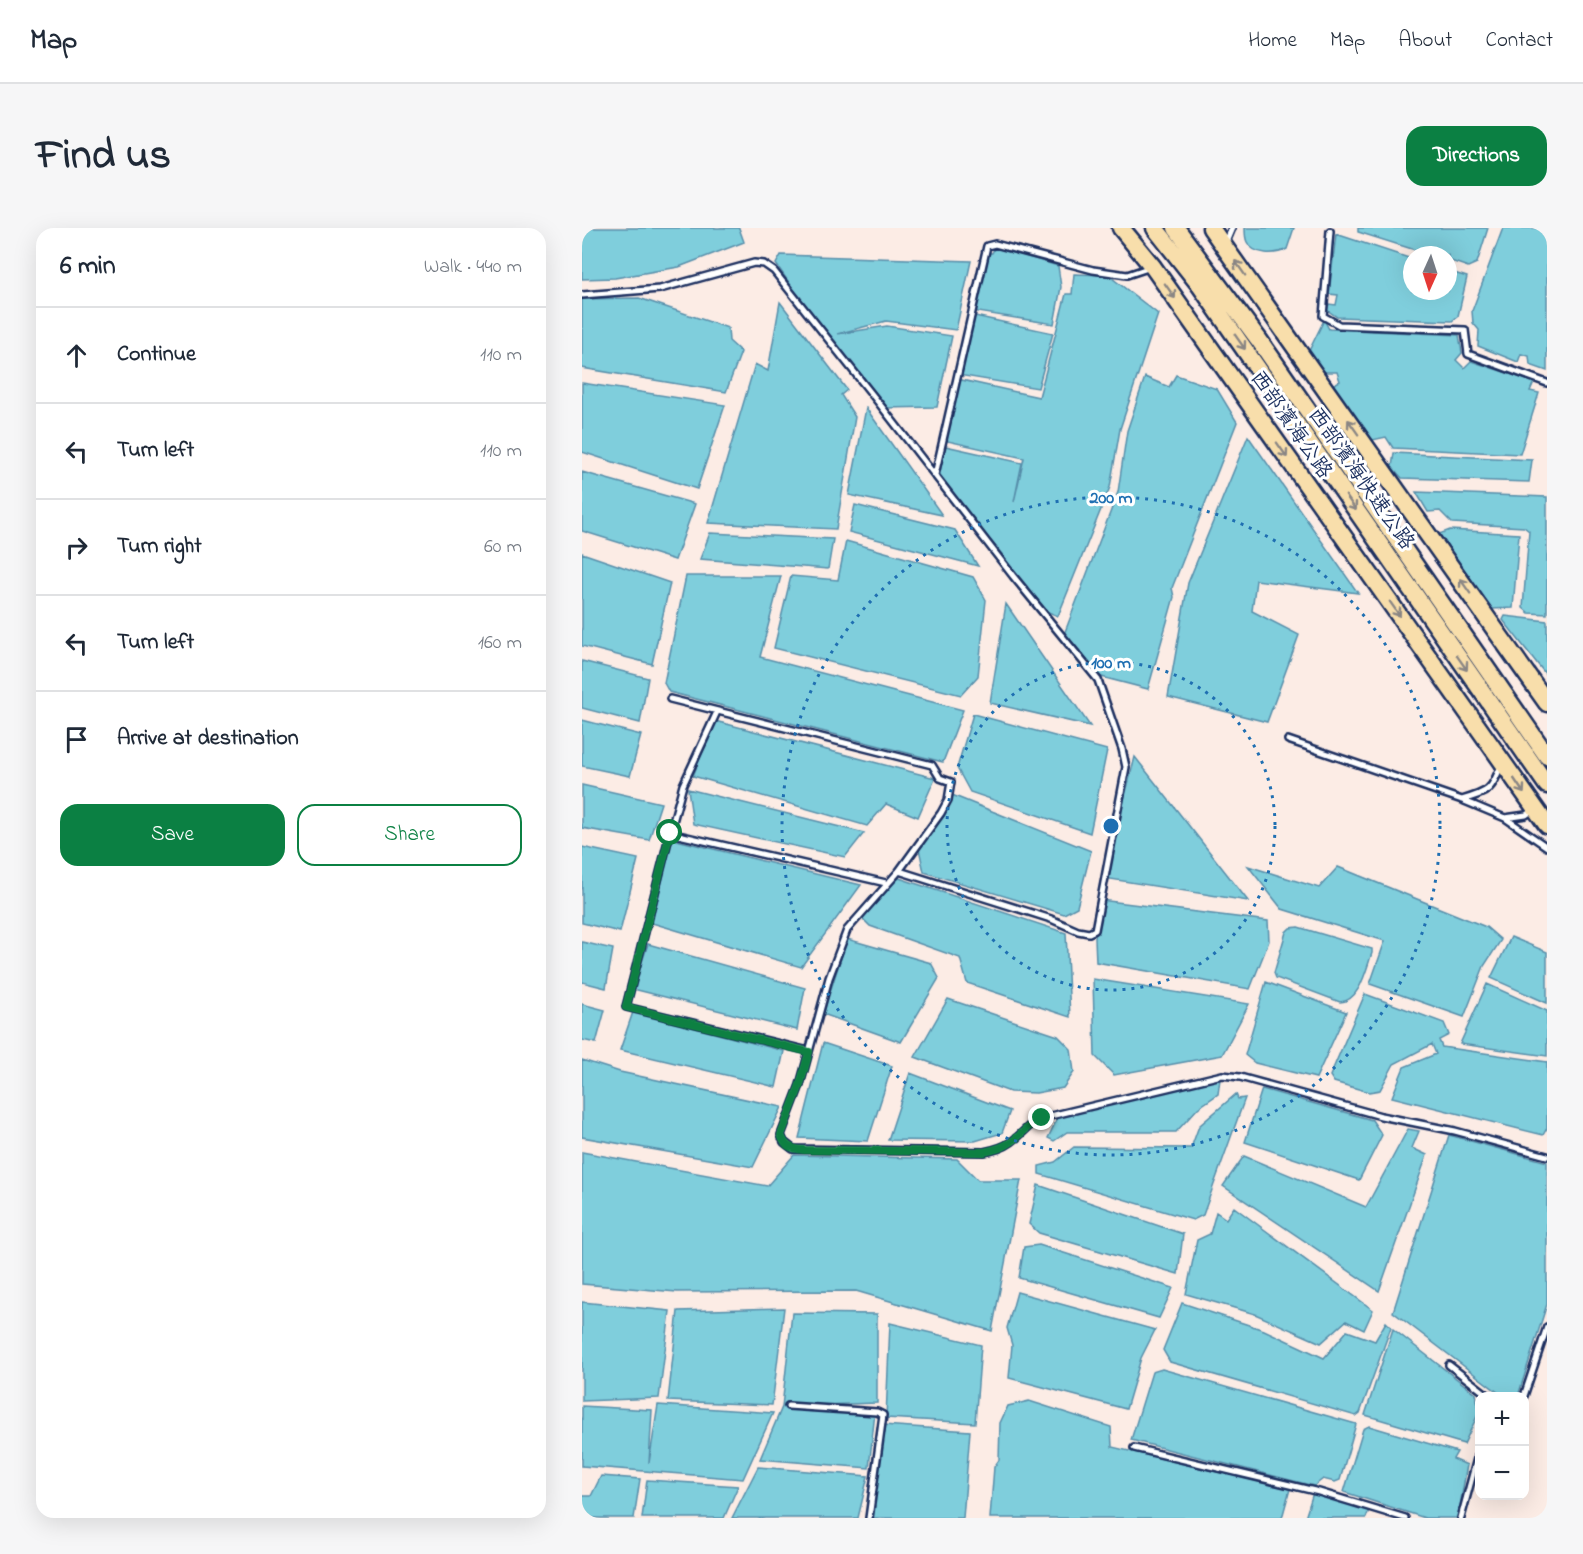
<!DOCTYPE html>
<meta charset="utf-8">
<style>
:root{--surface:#fff;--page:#f6f6f7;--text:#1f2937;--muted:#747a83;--line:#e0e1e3;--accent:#0b8043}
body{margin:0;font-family:"Indie Flower","LXGW WenKai TC",sans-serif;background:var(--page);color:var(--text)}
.controls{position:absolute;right:18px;bottom:18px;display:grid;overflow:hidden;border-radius:12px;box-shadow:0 6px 24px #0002}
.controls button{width:54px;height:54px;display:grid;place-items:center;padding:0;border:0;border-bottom:2px solid var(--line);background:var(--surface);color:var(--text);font:30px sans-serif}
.compass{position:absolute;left:821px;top:18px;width:54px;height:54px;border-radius:50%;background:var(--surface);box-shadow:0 6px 24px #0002;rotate:183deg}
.stop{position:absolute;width:18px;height:18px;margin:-14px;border:4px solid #0b8043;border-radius:50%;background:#fff}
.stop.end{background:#0b8043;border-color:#fff;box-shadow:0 2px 6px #0008}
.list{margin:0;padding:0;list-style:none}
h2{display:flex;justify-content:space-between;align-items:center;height:78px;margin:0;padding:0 24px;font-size:26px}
h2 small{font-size:20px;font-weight:400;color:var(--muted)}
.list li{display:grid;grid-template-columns:39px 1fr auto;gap:18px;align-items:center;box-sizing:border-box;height:96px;padding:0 24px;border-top:2px solid var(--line)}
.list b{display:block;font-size:22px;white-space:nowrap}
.list em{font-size:20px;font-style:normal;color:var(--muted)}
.actions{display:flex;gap:12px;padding:18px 24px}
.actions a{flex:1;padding:14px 0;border:2px solid var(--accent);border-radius:18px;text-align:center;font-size:21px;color:var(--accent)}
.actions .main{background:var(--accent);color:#fff}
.icon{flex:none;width:33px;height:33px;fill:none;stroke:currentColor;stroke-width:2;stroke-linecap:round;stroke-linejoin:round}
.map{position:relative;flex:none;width:965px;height:1290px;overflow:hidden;border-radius:18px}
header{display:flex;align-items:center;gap:36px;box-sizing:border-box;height:84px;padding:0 30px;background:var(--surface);border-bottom:2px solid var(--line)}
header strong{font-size:28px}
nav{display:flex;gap:33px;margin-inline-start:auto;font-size:21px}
.intro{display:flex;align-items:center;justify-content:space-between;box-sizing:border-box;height:144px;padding:0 36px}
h1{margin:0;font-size:42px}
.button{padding:15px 27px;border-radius:18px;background:var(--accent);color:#fff;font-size:21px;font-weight:700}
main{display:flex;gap:36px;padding:0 36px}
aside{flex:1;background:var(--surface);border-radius:18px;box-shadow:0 6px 24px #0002}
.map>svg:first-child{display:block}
.water{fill:#7fcedc;stroke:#578eaa;stroke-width:1.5}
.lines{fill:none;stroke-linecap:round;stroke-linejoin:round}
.service-casing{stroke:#1b2f5e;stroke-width:10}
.primary-casing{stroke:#1b2f5e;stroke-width:21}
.trunk-casing{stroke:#1b2f5e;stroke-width:21}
.service{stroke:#fff;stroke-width:5}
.primary{stroke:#f8deab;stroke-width:16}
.trunk{stroke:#f8deab;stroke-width:16}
.oneway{stroke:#8a8684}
.route{stroke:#0b8043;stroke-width:8}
.ring{fill:none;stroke:#1f6fb2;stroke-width:3;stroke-dasharray:3 6}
.labels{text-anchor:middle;stroke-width:6;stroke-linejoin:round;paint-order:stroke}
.street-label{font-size:21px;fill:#1b2f5e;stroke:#fff}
.centre{fill:#1f6fb2;stroke:#fff;stroke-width:3}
.ring-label{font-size:18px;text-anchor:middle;font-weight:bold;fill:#1f6fb2;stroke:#fff;stroke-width:6;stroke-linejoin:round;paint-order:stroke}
</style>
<header>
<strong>Map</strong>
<nav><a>Home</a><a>Map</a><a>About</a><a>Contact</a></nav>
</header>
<div class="intro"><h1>Find us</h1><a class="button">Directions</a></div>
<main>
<aside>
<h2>6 min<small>Walk · 440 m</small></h2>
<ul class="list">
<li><svg class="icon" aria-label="ahead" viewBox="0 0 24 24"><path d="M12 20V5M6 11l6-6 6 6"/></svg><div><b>Continue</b></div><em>110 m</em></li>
<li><svg class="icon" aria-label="left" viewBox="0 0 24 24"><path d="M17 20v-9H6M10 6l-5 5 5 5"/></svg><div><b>Turn left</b></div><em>110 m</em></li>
<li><svg class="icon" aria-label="right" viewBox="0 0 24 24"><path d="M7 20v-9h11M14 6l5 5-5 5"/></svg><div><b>Turn right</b></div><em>60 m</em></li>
<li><svg class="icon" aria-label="left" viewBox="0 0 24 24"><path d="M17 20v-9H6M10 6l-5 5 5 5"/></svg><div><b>Turn left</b></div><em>160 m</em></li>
<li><svg class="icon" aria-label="arrive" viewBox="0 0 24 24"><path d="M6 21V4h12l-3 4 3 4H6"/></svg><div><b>Arrive at destination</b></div></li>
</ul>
<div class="actions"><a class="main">Save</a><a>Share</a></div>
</aside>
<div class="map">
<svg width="965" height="1290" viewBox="0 0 965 1290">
<rect width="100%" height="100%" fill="#fcece5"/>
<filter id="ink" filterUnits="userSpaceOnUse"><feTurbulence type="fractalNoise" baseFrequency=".0167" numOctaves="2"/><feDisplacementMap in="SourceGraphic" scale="12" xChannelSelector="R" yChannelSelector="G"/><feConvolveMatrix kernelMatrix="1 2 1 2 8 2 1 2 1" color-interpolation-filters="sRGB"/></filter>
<g filter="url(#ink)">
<path class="water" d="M0 0H157L162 14 97 39 33 50 0 51Z
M663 0H712L705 21C694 27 672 28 665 14 663 10 663 5 663 0Z
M776 0H906L895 35 886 39 866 32V27H849L776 4Z
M921 0H965V143L948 137 947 128 939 126 936 134 896 118 897 102 891 95 890 83Z
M754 6 830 31V63H866V43L885 49 876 88 870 93 755 89 745 82 747 76 754 77 756 67 747 66Z
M413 19 476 38 479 59 472 96 390 83 406 25H410Z
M199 27 389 33 374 102 304 93 255 106 305 98 370 108 355 179 301 180 244 108 194 36Z
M492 46 526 47 576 86 538 201 528 259 476 388 459 381 419 325 353 247 359 217 440 235 432 274 442 230 361 212 375 151 457 169 484 66H490Z
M57 70 146 100 147 113 159 124 144 164 0 140V71Z
M198 74 265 162 259 167 273 189 254 301 126 295 173 136 186 143Z
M393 88 471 105 456 160 376 147Z
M742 92 747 101 877 107 880 125 874 132 882 140 889 133 952 154 948 163 957 165 938 226 811 220 804 209 786 213 750 157 758 153 755 144H741L724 129Z
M594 147 635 161 655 194 590 360 592 369 566 461 512 447 481 409 536 264 545 203 563 149 587 159Z
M0 155 143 177 115 261 0 224Z
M284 180 360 287 267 267Z
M666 208 776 365 674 352 670 383 717 407 685 494 586 469 606 355Z
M812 225 950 232 947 254 820 250 810 239Z
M0 244 113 276 93 332 0 303Z
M834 264 965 269V386L947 385 941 380 947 303 942 299 870 295 858 283 846 284Z
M273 277 373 302 396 338 267 304Z
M868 302 937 306 931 380 910 381 857 306Z
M128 305 251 311 246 341 118 331Z
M264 313 391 349 404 372 396 448 379 467 192 420 209 348 256 352Z
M0 325 88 355 70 436 0 418Z
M104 348H199L178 429 381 482 361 534 87 464 82 455Z
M424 376 508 498 408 475Z
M923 388 965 393V448L921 392Z
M0 433 66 450 58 495 0 480Z
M391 486 525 522 508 605 388 564 375 540Z
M0 492 59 507 48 548 0 538Z
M133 493 353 550 336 589 304 576 285 598 111 548Z
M553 529 666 673 522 650Z
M0 557 79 575 67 612 0 600Z
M106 561 282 605 263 629 111 596Z
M370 567 509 623 495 679 482 686 342 644 336 616Z
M90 611 279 657 219 739 70 695Z
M0 619 56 631 38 704 0 695Z
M666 638 737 660 756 639 904 699 919 712 902 738 882 789 788 756 803 713 700 681Z
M317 650 484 705 488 789 385 755 378 730 288 698 277 687Z
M518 672 686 693 687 713 668 761 514 734 513 710Z
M716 699 790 721V725C784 741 778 773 758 774L694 750 692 745 704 704 708 700Z
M929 709 965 724V775L909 750Z
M265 711 349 735 357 750 319 814 241 786Z
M0 714 31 721 24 760 0 754Z
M66 716 223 760 215 802 51 761Z
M511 751 667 776 640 827 532 847 513 828Z
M684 754 764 784 734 850 673 835 663 827Z
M905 756 965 783V828L878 816Z
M783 766 862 795 867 807 857 812 860 819 965 834V900L961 907 810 869 822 839 854 826 850 816 812 836 798 862 787 864 752 854 748 848Z
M366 771 476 808 489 821 492 844 481 860 454 865 428 864 333 829Z
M0 776 23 782 14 815 0 812Z
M51 784 202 823 194 859 38 822Z
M241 815 310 838 286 913 217 910Z
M0 832 38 844 200 879 171 939 0 909Z
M328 845 428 883 420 905 393 913 306 912Z
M638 851 636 866 616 880 594 904H485L472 913 466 910 476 889Z
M680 861 790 892 800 907 777 952 663 914Z
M654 866 656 871 663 870 621 987 611 992 457 946V938L473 934 492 919 609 920 617 898Z
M826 901 837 903 830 920 845 927 797 1063 641 958 662 928 784 979Z
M867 907 965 934V1076L936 1168H921L811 1084Z
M0 924 185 958 212 927 375 931 396 952H439L410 1103 274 1063 95 1064 0 1056Z
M456 957 601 1006 596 1046 457 1005 447 996Z
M652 979 791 1082 782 1102 764 1093 739 1115 673 1086 604 1066 615 1012 628 1006 634 984 644 991Z
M457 1017 591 1060 577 1090 437 1050 442 1019Z
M435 1064 573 1102 559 1130 544 1181 427 1150 430 1117 425 1100Z
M0 1074 88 1083 77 1170 0 1173Z
M600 1075 682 1102 742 1130 765 1103 793 1113 804 1094 809 1099 778 1185 774 1188 588 1134 581 1122Z
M202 1080 190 1177 86 1173 96 1083Z
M210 1085 295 1086V1175L209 1178 293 1184 287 1240 178 1231 200 1179Z
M308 1095 399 1117 393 1195 304 1190Z
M811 1101 894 1166 897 1184 882 1216 783 1187Z
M580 1141 774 1196 758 1252 753 1254 741 1251 732 1258 549 1212 570 1144Z
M447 1173 529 1199 530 1219 708 1261 700 1290H408L412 1239 417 1232 418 1195 426 1178Z
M76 1177 191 1185 161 1251 0 1238V1178L70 1182 67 1235Z
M300 1197 388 1203 381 1290H288Z
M787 1198 875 1224 871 1231 885 1237 876 1290H843L762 1264 781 1201Z
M176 1239 286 1248 276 1290H150Z
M19 1248 58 1251 52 1290H0V1268H9Z
M65 1252 156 1258 142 1290H60Z
M731 1265 787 1282 784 1290H723Z"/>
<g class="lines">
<defs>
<path id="service" d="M748 3 741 88 757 97 883 102 886 126 965 155
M644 14 650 0
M0 67 78 61 172 35 182 36 192 43 296 174 431 348 516 452 540 521 544 539 513 702 507 705 496 703 469 691 317 643
M353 247 405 18 413 16 511 42 545 47 569 39
M88 471 350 537 358 550 369 554 366 572 359 585 317 643 265 702 247 750 218 857 199 907 202 914 211 921 402 924C412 922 421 920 429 914 441 906 447 895 460 890L640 847 658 849 799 888 873 903 965 928
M706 512 880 572 923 590 944 587 951 582
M880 572C907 564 910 562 919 537
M923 590 965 619
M88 605 101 557 135 484
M227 823 44 779 88 605 304 655
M867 1137 907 1168
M942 1168 965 1099
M206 1178 295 1184 301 1187 287 1290
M552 1220 737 1264 823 1290
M879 1290 897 1223"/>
<path id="primary" d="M539 0 571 39 965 597
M629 0 965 475"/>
<path id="trunk" d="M573 0 617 56 663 122 965 557
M594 0 677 112 965 528"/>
</defs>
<use href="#service" class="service-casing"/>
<use href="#primary" class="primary-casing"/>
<use href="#trunk" class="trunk-casing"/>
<use href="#service" class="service"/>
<use href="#primary" class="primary"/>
<use href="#trunk" class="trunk"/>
</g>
<defs><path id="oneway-shaft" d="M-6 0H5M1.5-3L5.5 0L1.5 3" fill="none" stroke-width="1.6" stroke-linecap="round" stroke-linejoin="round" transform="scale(1.5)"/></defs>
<g class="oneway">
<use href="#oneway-shaft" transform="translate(658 40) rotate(-125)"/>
<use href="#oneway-shaft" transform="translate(588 63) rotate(55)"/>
<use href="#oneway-shaft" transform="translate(658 114) rotate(55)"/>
<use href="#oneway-shaft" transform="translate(771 199) rotate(-125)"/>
<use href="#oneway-shaft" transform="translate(700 222) rotate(55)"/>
<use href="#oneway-shaft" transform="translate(769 275) rotate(55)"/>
<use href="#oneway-shaft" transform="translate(883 358) rotate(-125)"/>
<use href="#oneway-shaft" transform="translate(813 381) rotate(55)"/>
<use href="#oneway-shaft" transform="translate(880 435) rotate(55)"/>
<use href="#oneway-shaft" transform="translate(937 558) rotate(56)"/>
</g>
</g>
<g class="lines" filter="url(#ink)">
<path class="route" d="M88 605 44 779 227 824 218 857 199 907C203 919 210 921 222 922L402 924C412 922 421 920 429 914 441 906 447 895 460 890"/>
</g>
<g class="ring">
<circle cx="529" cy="598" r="164"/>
<circle cx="529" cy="598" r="329"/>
</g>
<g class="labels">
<g class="street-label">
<text transform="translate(710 196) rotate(55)" y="7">西部濱海公路</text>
<text transform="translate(780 250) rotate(55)" y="7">西部濱海快速公路</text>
</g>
</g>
<circle cx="529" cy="598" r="9" class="centre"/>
<g class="ring-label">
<text x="529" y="275">200 m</text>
<text x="529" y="440">100 m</text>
</g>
</svg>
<div class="controls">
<button>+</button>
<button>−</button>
</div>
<svg class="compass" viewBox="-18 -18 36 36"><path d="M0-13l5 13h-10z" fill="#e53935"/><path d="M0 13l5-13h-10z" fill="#747a83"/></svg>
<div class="stop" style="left:88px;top:605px"></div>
<div class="stop end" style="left:460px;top:890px"></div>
</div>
</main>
